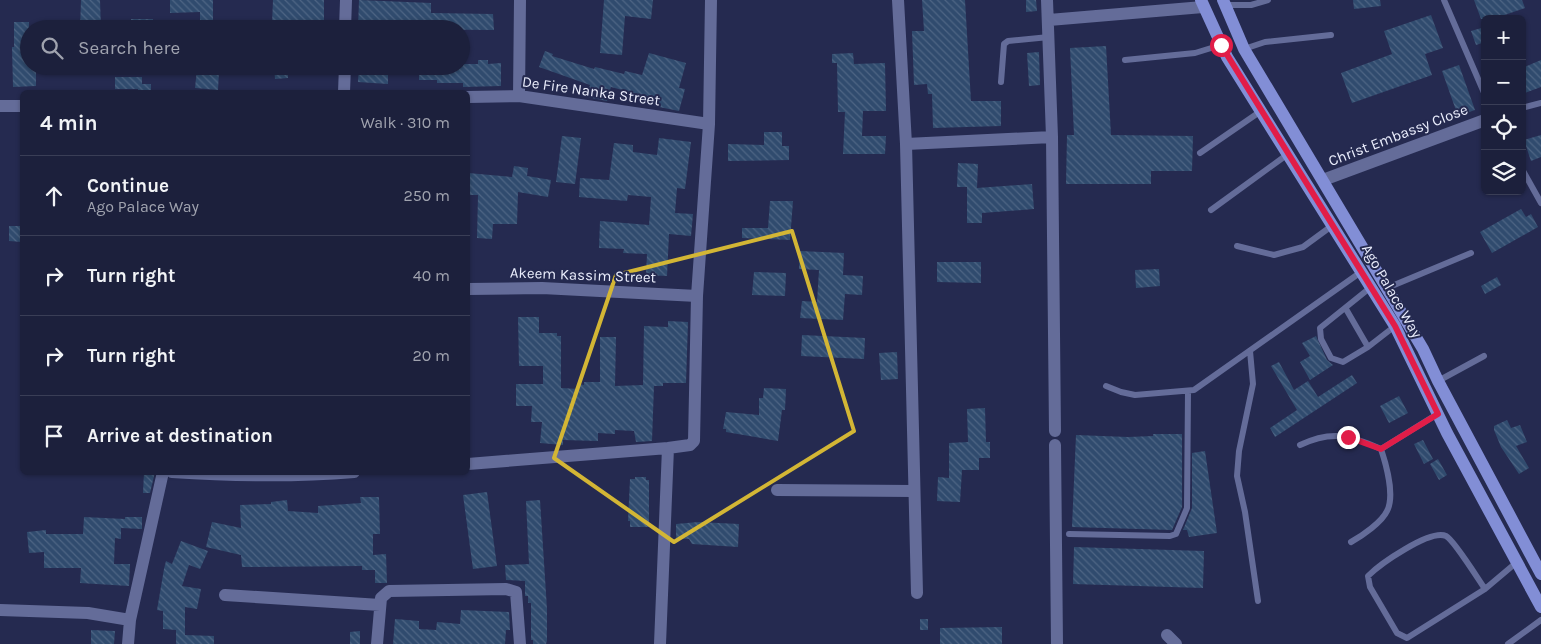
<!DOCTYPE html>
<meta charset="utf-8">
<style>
:root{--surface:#1c203c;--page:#292d47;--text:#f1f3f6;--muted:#a0a3af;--line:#3a3e56}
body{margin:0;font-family:Karla,sans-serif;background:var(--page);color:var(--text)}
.controls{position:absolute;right:15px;top:15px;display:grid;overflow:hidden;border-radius:8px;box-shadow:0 1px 4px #0004}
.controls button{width:45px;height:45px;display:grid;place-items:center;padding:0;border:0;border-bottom:1px solid var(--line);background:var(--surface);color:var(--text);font:25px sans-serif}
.stop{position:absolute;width:15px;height:15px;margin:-11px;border:4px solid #e11d48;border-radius:50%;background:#fff}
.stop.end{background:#e11d48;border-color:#fff;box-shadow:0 1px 5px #0008}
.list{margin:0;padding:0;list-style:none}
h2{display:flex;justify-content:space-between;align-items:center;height:65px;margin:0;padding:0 20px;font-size:21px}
h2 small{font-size:16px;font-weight:400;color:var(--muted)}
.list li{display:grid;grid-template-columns:32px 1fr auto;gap:15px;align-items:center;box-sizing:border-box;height:80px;padding:0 20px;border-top:1px solid var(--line)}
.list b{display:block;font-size:19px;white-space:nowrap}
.list p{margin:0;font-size:16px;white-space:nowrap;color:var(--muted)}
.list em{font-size:16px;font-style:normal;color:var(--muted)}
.icon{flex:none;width:28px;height:28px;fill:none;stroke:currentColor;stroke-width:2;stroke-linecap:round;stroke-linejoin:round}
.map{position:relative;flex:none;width:1541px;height:644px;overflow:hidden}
.search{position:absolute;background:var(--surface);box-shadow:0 1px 4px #0004;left:20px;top:20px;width:450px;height:55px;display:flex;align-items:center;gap:12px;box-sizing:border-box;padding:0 18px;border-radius:28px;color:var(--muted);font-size:19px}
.panel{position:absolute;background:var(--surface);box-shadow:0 1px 4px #0004;left:20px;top:90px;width:450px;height:385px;border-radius:8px}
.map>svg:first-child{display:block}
.building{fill:url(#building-back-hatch)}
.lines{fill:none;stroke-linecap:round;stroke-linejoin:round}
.lane{stroke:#646c99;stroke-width:6}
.street{stroke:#646c99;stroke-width:12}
.secondary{stroke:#828ed6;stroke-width:12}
.route{stroke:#e11d48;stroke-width:6}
.marked{fill:none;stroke:#d3b635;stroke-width:4;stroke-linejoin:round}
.labels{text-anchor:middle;stroke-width:4;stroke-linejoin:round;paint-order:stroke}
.street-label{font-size:15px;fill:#eaedfc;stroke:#252a50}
</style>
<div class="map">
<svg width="1541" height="644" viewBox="0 0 1541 644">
<defs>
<pattern id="building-back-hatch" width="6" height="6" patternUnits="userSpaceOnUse" patternTransform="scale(1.25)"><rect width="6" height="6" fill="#304b6e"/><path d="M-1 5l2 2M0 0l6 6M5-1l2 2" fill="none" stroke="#4e6584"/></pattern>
</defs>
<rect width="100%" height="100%" fill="#252a50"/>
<path class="building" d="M81 0H100L101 29H80Z
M170 0H213V22H200V12L170 13Z
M273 0H324V24H272Z
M359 0 431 3V13L493 14 494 30 358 29Z
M604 0H653L651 19 625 16 622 55 600 53Z
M922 0H965L971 101H1001V126L933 128 932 94H928L927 84 914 85 912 31H924Z
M1026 0H1036L1037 11 1026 12Z
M1353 0H1380L1381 6 1354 9Z
M1474 0H1522L1525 8 1493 19H1481Z
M1431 15 1443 48 1425 54 1432 75 1352 103 1341 73 1392 54 1384 31Z
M131 19H153V29H131Z
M14 22H29V66H36V86L13 87 12 47H14Z
M1485 27V42L1476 45 1471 31Z
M1106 46 1111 135 1193 136 1192 171H1151V184H1066L1067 135H1074L1070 48Z
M545 51 553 54 552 56 594 69 595 67 624 74 625 71 642 75 649 53 686 63 679 88 685 89 679 111 654 106 656 99 611 87 607 101 587 97 590 85 539 67Z
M1039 52 1040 85 1029 86 1027 53Z
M853 53 854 64 885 63 886 111H863L862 136H886L885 154H843L845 112H838L837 63H832V54Z
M478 60H488V64L501 63V86L463 87V83H437V80H419V66H463V64H478Z
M1541 60V87L1522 94V68Z
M1459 65 1475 110 1458 116 1442 71Z
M274 66H288V78L275 79Z
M359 66H388V84L358 82Z
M197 69 219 71 218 90 195 88Z
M115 77H142V84H151V92H138V89H115Z
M764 132H782V146H789V160L728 161V144L764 145Z
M1541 135V157L1531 161 1524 140Z
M562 136 581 138 575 184 556 182Z
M659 138 691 142 685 189 677 188 675 213 693 214 691 236 669 234 667 276 646 275 647 254 623 253 624 249 599 248 600 221 649 225 651 197 628 195 627 201 579 197 580 178 609 180 614 143 633 145V152L657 155Z
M958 163 978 164 977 188 1032 184 1034 209 982 213V223H967V187H957Z
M514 166 528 168 527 176 551 180 548 197 518 192 517 224H493L492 239 477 238 478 195H468V173L512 177Z
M770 201H793L790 240 742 238V228H768Z
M1521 209 1526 217 1531 214 1538 227 1492 253 1480 232Z
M9 226H22V242L9 241Z
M800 251 844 253 843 275 863 276 862 295 845 294 843 320 800 318 802 301 817 302 819 270 799 269Z
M937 262H981V283L937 282Z
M1159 269 1160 286 1136 288 1135 270Z
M754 272 786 273 785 296 752 295Z
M1497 277 1501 285 1485 294 1481 286Z
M518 317H539V333H557V336H561V388L579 389 580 384 584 385V382H600V337H616L615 386 643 385 644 326 668 327V321L688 322 686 383H663V386H654L652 441 636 442 634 431 615 430V434L598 433V441L563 440V445L540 443 542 422H531L532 406H516V384H543V366H519Z
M802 335 865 338 864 359 801 356Z
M1316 336 1327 360 1333 365 1310 380 1300 362 1310 356 1302 343Z
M897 352 898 379 881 380 879 353Z
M1279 362 1294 390 1308 381 1318 397 1352 375 1357 383 1275 437 1270 428 1297 410 1271 366Z
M764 388 786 389 785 410H782L778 441 726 432V429H723L726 412 759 415V398H763Z
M1399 396 1408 413 1389 423 1380 406Z
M985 408 986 442H990V458H979V470H962L960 502 937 501 938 477 949 478V443L968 442 967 409Z
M1507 420 1511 428 1520 425 1527 442 1516 446 1529 468 1519 474 1501 447 1494 430V426Z
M1153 434H1182V507L1172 530 1072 527 1076 435 1128 437 1153 436Z
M1423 440 1433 459 1424 464 1414 444Z
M1205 451 1217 533 1189 537 1187 530H1183L1192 508V453Z
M1438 459 1447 475 1439 480 1430 464Z
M144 472H155L150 493H143Z
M635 477H646V480H649V527H630V521H628L630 479H635Z
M487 492 497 566 473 569 463 495Z
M360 497H379L380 534H373V555L386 554 387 583H375V570H362V566L242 567 241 555 206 547 212 522 241 528 240 505 271 504V502L287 500 288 511 318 513V506L361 503Z
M540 500 547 609V641L546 644H533V640H531V603H528V596H525V581L506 580 505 565 529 564 526 501Z
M84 517 125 519V517H142V529L121 528V539L115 538 114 564H130L129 586 80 583 81 568H44V552L29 553 27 532 46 530V534H83Z
M698 522 739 524 738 547 692 544 689 539H676V524Z
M181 541 208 551 200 569 189 565 182 586 201 589 197 609 185 607V635L214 636V644H176V630L163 629V611L157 610 164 569 166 561 172 564Z
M1074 547 1204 551 1203 588 1073 584Z
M461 610 509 612 510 630H506L505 644H393L395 619 419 621V629L436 630 437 622 460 624Z
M920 619H928V630H920Z
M1002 627V644H940V628Z
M91 630 115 631 114 644H91Z
M360 631V644H350V632Z"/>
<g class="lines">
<path class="lane" d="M1444 0 1485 95
M1225 5H1251L1268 0
M1244 49 1265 42 1331 35
M1125 60 1195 53 1221 45
M1001 82 1004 44 1008 41 1049 37
M1522 108 1541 103
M1200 153 1261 111
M1522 169 1541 203
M1211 210 1288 154
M1237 246 1274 255 1303 247 1333 225
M1371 287 1320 328 1321 339 1331 358 1343 362 1368 347 1395 326
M1387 288 1471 253
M1346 309 1368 347
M1250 351 1253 384 1239 451 1237 476 1245 512 1258 601
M1438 381 1484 356
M1106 386 1121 392 1135 395 1194 390 1361 272
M1300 445C1331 430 1351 435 1381 449 1386 464 1395 496 1387 511 1382 522 1362 536 1351 542
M1381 449 1439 413
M1069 534 1170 536 1176 534 1187 508 1188 392
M1485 589C1478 579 1454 540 1446 536 1430 529 1380 564 1368 576L1370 587 1397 633 1407 638 1485 589 1517 562
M1508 644 1541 620"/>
<path class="street" d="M898 0 906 144 917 593
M1047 0 1052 137 1055 431
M1049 20 1203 7
M345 29 346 0
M344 92 345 66
M519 96 520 0
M468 97 519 96 709 124
M0 106H22
M906 144 1052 137
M1323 180 1485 120
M468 289 542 288 697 296
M1055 445 1057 644
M468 464 668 448 690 445 694 441 697 296 709 124 711 0
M172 472C233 476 294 477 354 472
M777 490 913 491
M225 595 380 605
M0 610 88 613 130 620
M1167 635 1176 644
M128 644 130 620 163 472
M377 644 381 598 389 591 506 589 516 592 520 644
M660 644 668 448"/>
<path class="secondary" d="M1201 0 1227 57 1395 326 1447 433 1541 607
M1223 0 1244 49 1423 349 1438 381 1541 574"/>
</g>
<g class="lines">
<path class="route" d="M1221 45 1395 326 1438 414 1381 449 1348 437"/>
</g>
<path class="marked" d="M792 231 854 431 674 542 554 458 616 275Z"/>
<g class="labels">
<g class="street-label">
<text transform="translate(591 91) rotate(8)" y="5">De Fire Nanka Street</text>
<text transform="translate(1398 135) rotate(-21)" y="5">Christ Embassy Close</text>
<text transform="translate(583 275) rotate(2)" y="5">Akeem Kassim Street</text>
<text transform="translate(1392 291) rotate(60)" y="5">Ago Palace Way</text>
</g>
</g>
</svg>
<div class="controls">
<button>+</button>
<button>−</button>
<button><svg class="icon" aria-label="locate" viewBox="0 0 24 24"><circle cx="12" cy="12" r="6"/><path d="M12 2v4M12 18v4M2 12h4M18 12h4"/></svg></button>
<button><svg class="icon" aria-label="layers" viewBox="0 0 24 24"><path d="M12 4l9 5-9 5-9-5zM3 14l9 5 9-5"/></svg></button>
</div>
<div class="stop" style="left:1221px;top:45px"></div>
<div class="stop end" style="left:1348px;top:437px"></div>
<div class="search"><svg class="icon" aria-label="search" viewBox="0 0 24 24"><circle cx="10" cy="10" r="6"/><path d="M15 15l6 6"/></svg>Search here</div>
<section class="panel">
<h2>4 min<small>Walk · 310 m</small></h2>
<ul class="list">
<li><svg class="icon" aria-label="ahead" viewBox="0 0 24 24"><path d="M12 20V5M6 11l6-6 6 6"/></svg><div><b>Continue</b><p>Ago Palace Way</p></div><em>250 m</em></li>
<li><svg class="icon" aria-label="right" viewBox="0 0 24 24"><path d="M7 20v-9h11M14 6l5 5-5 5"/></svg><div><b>Turn right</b></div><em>40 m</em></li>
<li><svg class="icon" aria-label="right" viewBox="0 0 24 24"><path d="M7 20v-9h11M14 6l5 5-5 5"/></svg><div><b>Turn right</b></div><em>20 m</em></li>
<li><svg class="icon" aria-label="arrive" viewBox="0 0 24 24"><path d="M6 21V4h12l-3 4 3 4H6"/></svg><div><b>Arrive at destination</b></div></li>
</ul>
</section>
</div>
